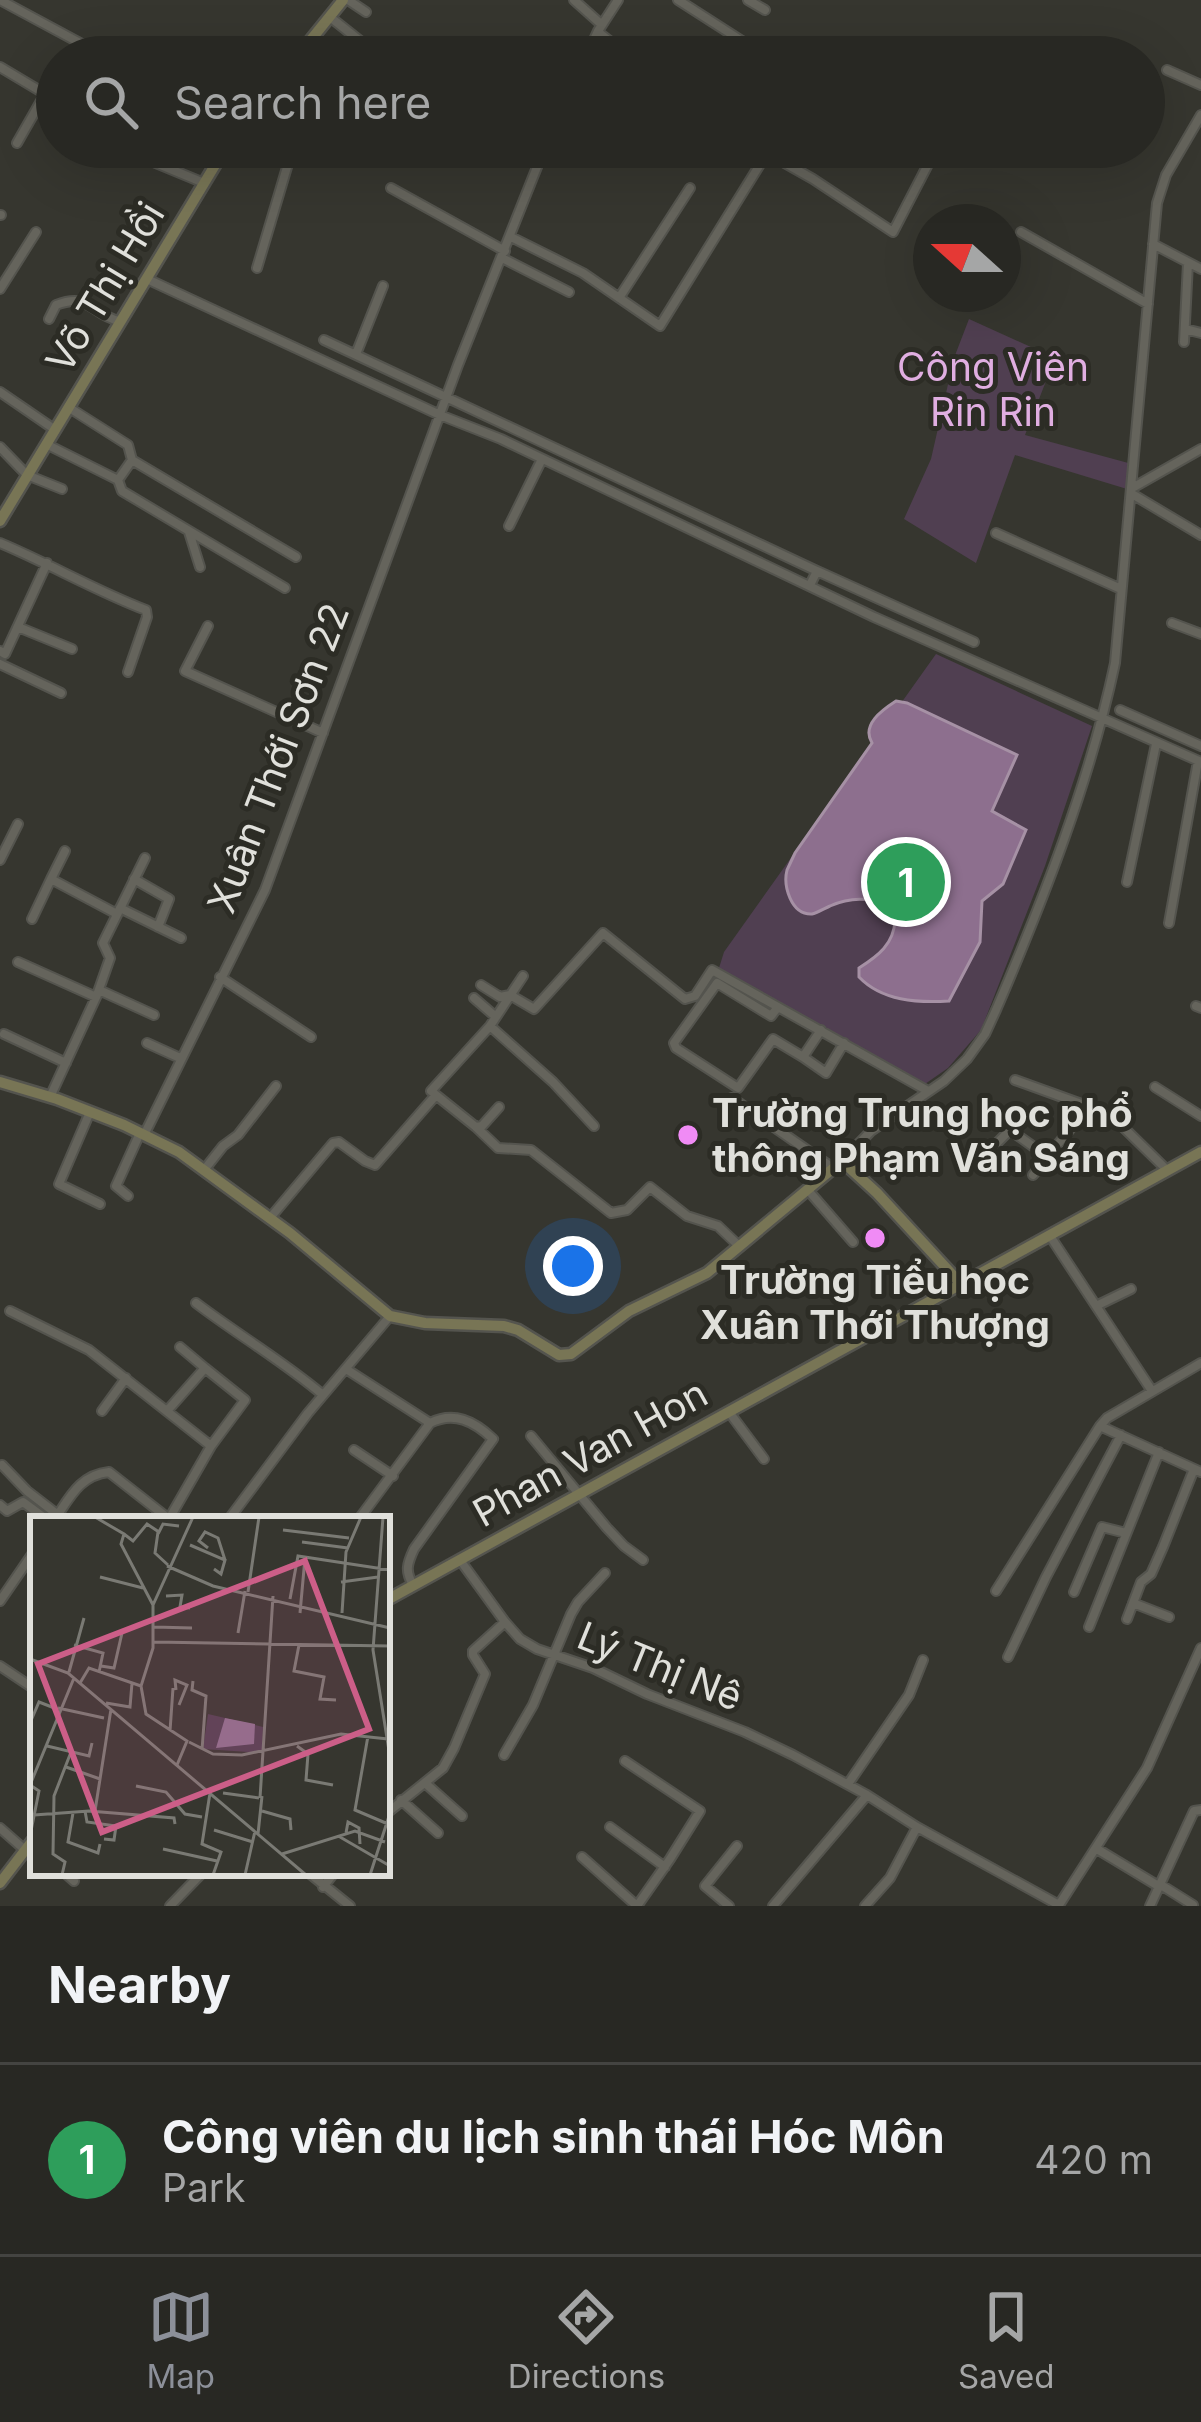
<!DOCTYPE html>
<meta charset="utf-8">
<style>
:root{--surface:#282823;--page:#30302b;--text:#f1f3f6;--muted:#a5a6a6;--line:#444441;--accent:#8c9099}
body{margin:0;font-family:Inter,sans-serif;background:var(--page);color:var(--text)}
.compass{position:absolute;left:913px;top:204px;width:108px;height:108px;border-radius:50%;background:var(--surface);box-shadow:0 12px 48px #0002;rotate:291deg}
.you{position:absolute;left:573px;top:1266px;width:42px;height:42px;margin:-30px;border:9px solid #fff;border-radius:50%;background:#1a73e8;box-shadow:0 0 0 18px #1a73e833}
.badge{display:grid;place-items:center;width:78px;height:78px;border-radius:50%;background:var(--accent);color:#fff;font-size:39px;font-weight:700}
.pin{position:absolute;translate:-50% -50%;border:6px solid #fff;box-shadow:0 3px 12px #0006}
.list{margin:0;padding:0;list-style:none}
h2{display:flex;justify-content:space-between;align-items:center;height:156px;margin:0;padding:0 48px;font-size:51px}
h2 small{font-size:39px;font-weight:400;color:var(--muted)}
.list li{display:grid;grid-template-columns:78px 1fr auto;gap:36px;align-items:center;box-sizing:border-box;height:192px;padding:0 48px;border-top:3px solid var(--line)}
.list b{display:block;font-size:45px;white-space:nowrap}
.list p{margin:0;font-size:39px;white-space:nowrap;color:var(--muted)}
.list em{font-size:39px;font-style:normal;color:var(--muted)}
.icon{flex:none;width:66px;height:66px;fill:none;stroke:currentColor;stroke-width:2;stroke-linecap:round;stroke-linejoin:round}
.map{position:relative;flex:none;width:1201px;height:1906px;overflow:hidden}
.search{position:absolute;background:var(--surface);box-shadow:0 12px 48px #0002;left:36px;right:36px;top:36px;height:132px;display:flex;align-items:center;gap:30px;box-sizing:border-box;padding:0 42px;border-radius:66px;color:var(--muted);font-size:45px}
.sheet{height:348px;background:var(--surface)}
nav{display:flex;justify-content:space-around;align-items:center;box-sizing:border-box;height:168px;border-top:3px solid var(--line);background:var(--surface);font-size:33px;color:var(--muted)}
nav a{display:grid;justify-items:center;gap:6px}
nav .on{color:var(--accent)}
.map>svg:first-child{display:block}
.green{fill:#503f51}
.water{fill:#8d6f8e;stroke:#a691a5;stroke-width:3}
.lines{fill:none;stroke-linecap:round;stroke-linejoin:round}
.street-casing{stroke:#54544e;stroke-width:12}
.secondary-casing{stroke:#54544e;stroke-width:15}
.street{stroke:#65645c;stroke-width:8}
.secondary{stroke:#787555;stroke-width:10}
.poi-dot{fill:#f08bf5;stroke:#2c2c25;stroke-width:4.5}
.labels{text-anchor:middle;stroke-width:10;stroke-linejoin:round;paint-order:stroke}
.street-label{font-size:39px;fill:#e0e0db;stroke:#2c2c25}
.park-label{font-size:39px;fill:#e0aee1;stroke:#2c2c25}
.poi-label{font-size:39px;font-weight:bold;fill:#e0e0db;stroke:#2c2c25;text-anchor:start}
.inset-road{fill:none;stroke:#7a7a74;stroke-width:3}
.view{fill:#cc5e88;fill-opacity:0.15;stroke:#cc5e88;stroke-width:6}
.inset-edge{fill:none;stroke:#e0e0db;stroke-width:6}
</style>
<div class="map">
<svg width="1201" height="1906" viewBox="0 0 1201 1906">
<rect width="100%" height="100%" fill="#36362f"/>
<path class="green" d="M969 319 1055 358 1025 435 1132 464 1127 489 1015 455 976 563 904 519 931 459 954 358Z
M936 654 1092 726 1045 866 981 1030 948 1068 925 1084 719 968 724 952Z"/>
<path class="water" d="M896 701 907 703 1017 755 992 811 1026 830 1003 884 982 901 980 942 949 1001C917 1003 882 1001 859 977V968C878 956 894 944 895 920L886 905C868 897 848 898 830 906 825 908 817 913 812 914 791 915 783 886 787 870 788 868 794 855 795 853L872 743C861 725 882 710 896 701Z"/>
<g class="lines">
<defs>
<path id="street" d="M0 0 106 57
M348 0 366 12
M574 0 602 25
M678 0 742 41
M748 0 765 10
M330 17 364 44
M598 32 630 57
M586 57 598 31 618 0
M0 67 57 101
M1167 70 1201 85
M17 143 45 94
M117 147 204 183
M299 147 314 153
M391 188 505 251
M0 215H1
M1021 232 1148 304
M511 237 583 273 660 326 767 153 813 179 893 232 937 147
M1153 244 1201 269
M502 258 569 292
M257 268 293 147
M147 279 440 415 501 439 874 617 1201 762
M0 289 36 232
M619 298 690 188
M49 319 56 305C90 292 90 314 119 321
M1185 329 1201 333
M324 340 817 571 810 585
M1184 342 1188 263
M356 354 383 286
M0 392 54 429
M68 407 128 445 132 460
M46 444 118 480 122 491 285 588
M0 447 27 475 62 489
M118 480 132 460 296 557
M1134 487 1201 449
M1132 494 1201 535
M509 526 542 459
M189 532 200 567
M996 533 1121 589
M0 543C50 564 96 591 146 610L147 617 128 672
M817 571 974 642
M1172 623 1201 634
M208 626 185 671 323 733
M18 627 72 649
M0 651 5 654 47 563
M0 664 61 693
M1120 710 1201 746
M0 860 18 824
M51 879 65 851
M134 879 169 899 158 927
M1127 882 1156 744
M120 908 181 938
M32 919 51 879 117 914
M1169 923 1198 761
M18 962 96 997
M220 977 311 1037
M481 985 500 997 510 995 534 1009 603 933 685 999 695 996 712 970 928 1091
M99 990 154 1015
M474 998 496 1017
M1196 1006 1201 1008
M778 1007 771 1016 717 983 674 1043 676 1048 738 1088 773 1039 803 1057 821 1030
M490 1026 523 976
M4 1034 66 1063
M147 1043 180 1058
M803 1057 826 1073 844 1043
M1015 1080 1087 1106 1122 1126 1167 1170
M1155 1087 1201 1116
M50 1097 97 995 110 958 103 943 145 858
M732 1098 833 1168
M869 1105 885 1121
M499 1107 482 1126 476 1127 431 1091 490 1026 553 1082 594 1126
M90 1112 59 1184 100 1204
M476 1127 498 1148 531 1150 611 1213 627 1210 650 1187 687 1216 718 1226 739 1246
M145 1133 265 890 458 365 545 147
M992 1148 1010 1130 1048 1157
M842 1161 871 1131 944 1081 967 1059 985 1034 996 1010C1044 898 1090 781 1115 663L1157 203 1166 175 1201 115
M204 1170 223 1146 238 1135 276 1086
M1033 1175 1088 1107
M807 1189 853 1242
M128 1196 116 1186 140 1133
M270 1218 333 1143 339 1142 365 1161 375 1165 436 1095
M1050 1236 1152 1391
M196 1303C238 1335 283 1361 323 1395
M1096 1306 1131 1289
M10 1311 89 1350 211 1446 169 1519
M205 1368 245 1400 211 1446
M346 1369 430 1423C454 1411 474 1421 493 1439L414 1549C407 1564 405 1571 413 1585
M102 1411 126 1378
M167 1411 205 1368 180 1347
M729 1412 764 1459
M1100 1426 1201 1472
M531 1436 607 1528 624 1546 643 1560
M354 1450 393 1476
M2 1465 27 1491 58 1515
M0 1505 7 1511 23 1502 46 1519
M55 1519C70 1497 80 1475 109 1472L169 1519
M229 1519 308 1413 390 1316
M359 1519 430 1423
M460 1560 505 1622 520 1639 537 1649 593 1668 647 1694 745 1732 793 1755 867 1795 917 1827 1059 1905
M996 1591 1100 1426 1107 1418 1201 1363
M1074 1592 1102 1527 1126 1533
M0 1601 33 1553
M1133 1603 1169 1617
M1127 1619 1141 1582 1151 1574 1163 1547 1194 1469
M1089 1627 1159 1452
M1008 1657 1046 1577 1121 1435
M0 1666 33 1688
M504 1755 533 1705 571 1614 578 1602 605 1573
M625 1761 700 1811 670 1859 637 1906
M425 1783 462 1816
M848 1784 909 1695 923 1660
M401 1800 438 1833
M387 1813 443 1768 454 1748 485 1674 473 1655V1651L505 1622
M610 1827 665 1867
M0 1828 25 1850
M1097 1849 1160 1887
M582 1857 637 1906
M65 1873 74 1881
M309 1873 350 1906
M1161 1885 1193 1905
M323 1887 334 1873
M1059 1905 1147 1768 1201 1648
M170 1906 202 1873
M729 1906 705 1886 737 1846
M773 1906 867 1795
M865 1906 890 1878 917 1827
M1150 1906 1194 1811 1201 1810"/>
<path id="secondary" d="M297 57 343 0
M0 521 226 147
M0 1082 57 1099 124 1125 179 1152 290 1233 390 1316 425 1323 504 1326 518 1330 559 1355 571 1354 629 1311 707 1273 842 1161 877 1193 961 1284
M387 1600 1201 1152
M0 1883 33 1840"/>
</defs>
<use href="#street" class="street-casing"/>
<use href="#secondary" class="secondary-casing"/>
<use href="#street" class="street"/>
<use href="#secondary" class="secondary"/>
</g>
<g class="poi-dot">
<circle cx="688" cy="1135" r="12"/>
<circle cx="875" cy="1238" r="12"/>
</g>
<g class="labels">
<g class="street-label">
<text transform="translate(105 287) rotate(-59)" y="14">Võ Thị Hồi</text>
<text transform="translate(278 758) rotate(-69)" y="14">Xuân Thới Sơn 22</text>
<text transform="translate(590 1453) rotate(-29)" y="14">Phan Van Hon</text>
<text transform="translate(660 1666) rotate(22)" y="14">Lý Thị Nê</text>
</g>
<g class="park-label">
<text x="993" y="381">Công Viên<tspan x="993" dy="45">Rin Rin</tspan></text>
</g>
<g class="poi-label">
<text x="712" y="1127">Trường Trung học phổ<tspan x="712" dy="45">thông Phạm Văn Sáng</tspan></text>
<text x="875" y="1294" text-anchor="middle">Trường Tiểu học<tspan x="875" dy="45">Xuân Thới Thượng</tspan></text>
</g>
</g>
<g transform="translate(30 1516)">
<rect width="360" height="360" fill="#36362f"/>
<path d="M178 198 233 211 232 237 173 233Z" fill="#503f51"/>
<path d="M195 202 225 208 224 228 186 232Z" fill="#8d6f8e"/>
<path class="inset-road" d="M65 1 94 18 91 28 123 89M353 1 343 134 360 241M253 14 319 22M128 16 125 37 138 49M94 18 103 25 117 8 129 16 133 8 149 10M272 26 318 32M160 29 195 44 191 58 184 53M178 32 169 25 175 16 188 22 195 44M137 50 183 70 360 112M70 61 113 72M311 66 348 61M218 76 229 1M136 80 152 79 150 91 160 92M260 83 268 40 360 54M270 97 275 42M312 97 316 36 331 1M124 111 162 112M208 117 215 75M124 126 360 130M44 129 73 137 69 156M269 129 264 155 294 161 290 183 306 184M0 143 38 157 276 359M71 150 84 152 92 117M39 156 54 102M163 165 162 174 176 180 172 234M50 167 59 152 111 170M146 174 145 164 157 169 149 189M76 187 100 191 102 167M28 192 74 202M0 207 9 186 27 193M140 215 143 172M338 220 325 294 358 308M159 226 183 238 212 239 311 218 358 223M17 230 59 240 62 227M267 230 278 238 276 264 303 269M147 249 157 225 116 198 111 170 123 132V89L163 1M36 251 70 263M0 269 44 162M0 269 9 275 0 320M106 270 136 276 155 298 172 301M180 277 172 328 191 336 183 359M193 277 229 282M230 282 243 80M55 295 57 306 86 310 84 324 74 323M65 295 81 193M232 295 260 303 261 314M43 297 38 326 68 337 70 328M4 299 59 295 144 302 145 308M184 314 223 326M316 317 318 306 329 312 330 328M228 318 232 280M310 321 360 350M133 333 187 345M252 338 325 315 355 326M32 359 35 346 23 338 24 280 41 236M215 359 225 315M340 359 360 297"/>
<path class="view" d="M275 45 339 213 72 316 8 148Z"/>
<rect width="360" height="360" class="inset-edge"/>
</g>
</svg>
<svg class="compass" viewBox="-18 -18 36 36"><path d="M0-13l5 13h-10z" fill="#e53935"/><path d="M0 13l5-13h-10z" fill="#a5a6a6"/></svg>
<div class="you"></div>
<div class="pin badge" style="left:906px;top:882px;background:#2e9e5b">1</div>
<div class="search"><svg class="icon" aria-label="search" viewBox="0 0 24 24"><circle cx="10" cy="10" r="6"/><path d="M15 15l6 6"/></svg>Search here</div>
</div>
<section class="sheet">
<h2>Nearby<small></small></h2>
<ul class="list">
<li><span class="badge" style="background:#2e9e5b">1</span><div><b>Công viên du lịch sinh thái Hóc Môn</b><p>Park</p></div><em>420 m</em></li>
</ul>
</section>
<nav>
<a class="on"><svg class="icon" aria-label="map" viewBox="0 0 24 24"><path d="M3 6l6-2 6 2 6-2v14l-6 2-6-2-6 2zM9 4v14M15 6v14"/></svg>Map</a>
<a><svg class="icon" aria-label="directions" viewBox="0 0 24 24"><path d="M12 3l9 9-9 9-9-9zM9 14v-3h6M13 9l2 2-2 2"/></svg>Directions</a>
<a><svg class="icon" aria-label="saved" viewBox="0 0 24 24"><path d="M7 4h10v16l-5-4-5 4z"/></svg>Saved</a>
</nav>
